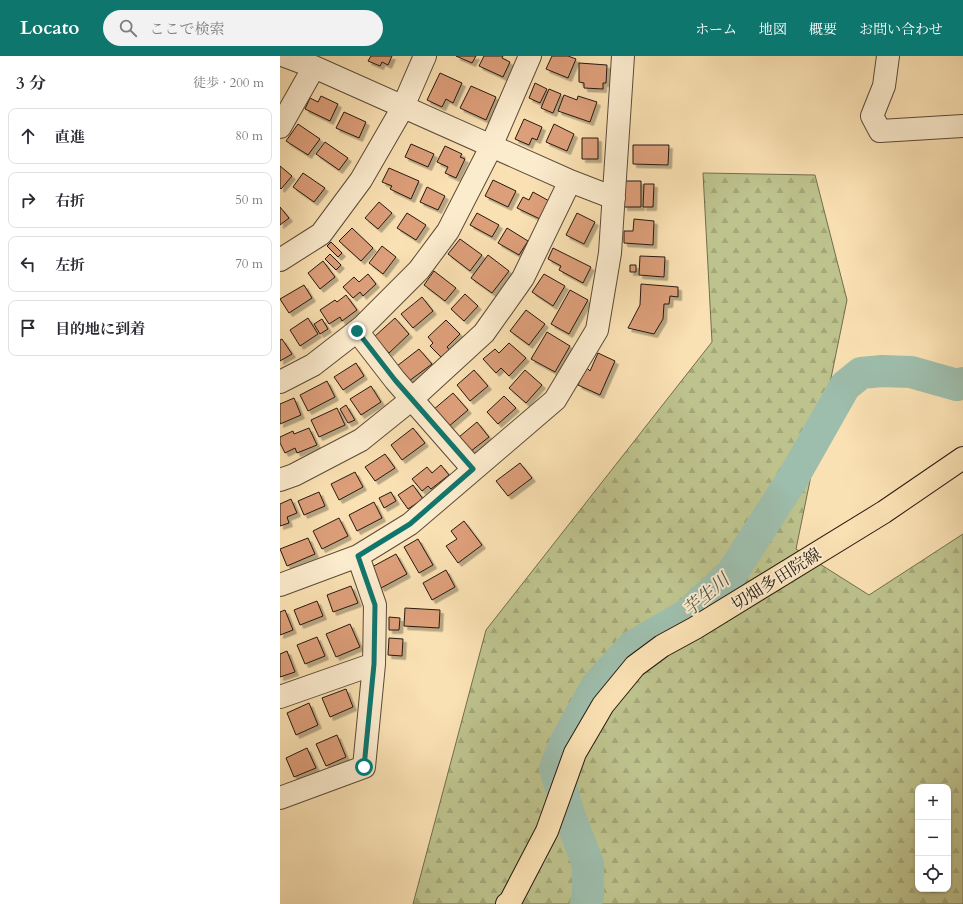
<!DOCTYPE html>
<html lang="ja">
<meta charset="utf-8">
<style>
:root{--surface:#fff;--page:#f2f2f3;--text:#2b2b33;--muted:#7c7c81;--line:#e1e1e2;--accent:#0f766e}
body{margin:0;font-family:Cardo,"Noto Serif JP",serif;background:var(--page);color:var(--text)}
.controls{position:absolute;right:12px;bottom:12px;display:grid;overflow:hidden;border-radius:8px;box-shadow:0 1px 3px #0004}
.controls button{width:36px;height:36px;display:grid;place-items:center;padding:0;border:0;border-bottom:1px solid var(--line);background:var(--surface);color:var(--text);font:20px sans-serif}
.stop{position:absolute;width:12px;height:12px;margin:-9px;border:3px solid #0f766e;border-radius:50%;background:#fff}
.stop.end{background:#0f766e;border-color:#fff;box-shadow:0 1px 4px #0008}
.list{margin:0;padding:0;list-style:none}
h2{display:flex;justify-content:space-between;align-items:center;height:52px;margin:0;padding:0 16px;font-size:17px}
h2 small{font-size:13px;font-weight:400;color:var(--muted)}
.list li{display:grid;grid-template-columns:26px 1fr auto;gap:12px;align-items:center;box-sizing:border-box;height:56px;margin:0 8px 8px;padding:0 8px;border:1px solid var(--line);border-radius:8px}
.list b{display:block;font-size:15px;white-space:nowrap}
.list em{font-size:13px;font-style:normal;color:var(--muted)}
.icon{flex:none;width:22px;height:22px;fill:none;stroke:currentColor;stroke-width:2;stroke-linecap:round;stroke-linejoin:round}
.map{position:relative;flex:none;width:683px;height:848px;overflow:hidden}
header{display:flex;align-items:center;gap:24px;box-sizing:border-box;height:56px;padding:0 20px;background:var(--accent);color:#fff}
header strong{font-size:19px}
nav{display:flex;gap:22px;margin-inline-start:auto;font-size:14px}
.search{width:280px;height:36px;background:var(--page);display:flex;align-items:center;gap:10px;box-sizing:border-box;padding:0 14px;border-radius:22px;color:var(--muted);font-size:15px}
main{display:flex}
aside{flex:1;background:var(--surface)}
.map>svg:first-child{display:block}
.forest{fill:url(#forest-firs);stroke:#726e4e;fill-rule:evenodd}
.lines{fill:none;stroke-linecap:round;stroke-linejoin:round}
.river{stroke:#9ebead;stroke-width:32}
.building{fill:#dd9f7a;stroke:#261910;filter:url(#shadow)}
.minor-casing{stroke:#5b4b39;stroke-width:24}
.major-casing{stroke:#261910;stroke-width:24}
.minor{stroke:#fcecce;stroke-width:22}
.major{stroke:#fae1b3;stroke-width:22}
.route{stroke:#0f766e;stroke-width:5}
.labels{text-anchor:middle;stroke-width:4;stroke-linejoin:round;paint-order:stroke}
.street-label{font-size:17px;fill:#261910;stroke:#fcecce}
.water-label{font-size:18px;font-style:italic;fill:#505347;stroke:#fcecce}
</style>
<header>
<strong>Locato</strong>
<div class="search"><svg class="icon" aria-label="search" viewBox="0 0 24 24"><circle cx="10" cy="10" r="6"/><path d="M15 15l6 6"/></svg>ここで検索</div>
<nav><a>ホーム</a><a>地図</a><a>概要</a><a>お問い合わせ</a></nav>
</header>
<main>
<aside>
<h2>3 分<small>徒歩 · 200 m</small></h2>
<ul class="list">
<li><svg class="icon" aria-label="ahead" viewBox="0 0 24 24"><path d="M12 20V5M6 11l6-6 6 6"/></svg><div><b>直進</b></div><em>80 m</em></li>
<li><svg class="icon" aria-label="right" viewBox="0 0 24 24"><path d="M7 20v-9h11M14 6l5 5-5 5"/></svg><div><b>右折</b></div><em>50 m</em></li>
<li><svg class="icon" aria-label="left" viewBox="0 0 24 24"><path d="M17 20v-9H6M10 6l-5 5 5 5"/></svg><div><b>左折</b></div><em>70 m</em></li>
<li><svg class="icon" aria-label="arrive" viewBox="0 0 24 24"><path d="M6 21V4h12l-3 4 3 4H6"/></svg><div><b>目的地に到着</b></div></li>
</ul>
</aside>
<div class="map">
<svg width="683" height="848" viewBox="0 0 683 848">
<defs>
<pattern id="forest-firs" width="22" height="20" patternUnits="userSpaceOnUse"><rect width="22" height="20" fill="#bec38d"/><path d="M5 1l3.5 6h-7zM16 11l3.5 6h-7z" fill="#a3a779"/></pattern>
<filter id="shadow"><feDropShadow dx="3.5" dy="3.5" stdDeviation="0" flood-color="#0004"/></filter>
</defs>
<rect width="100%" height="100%" fill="#fae1b3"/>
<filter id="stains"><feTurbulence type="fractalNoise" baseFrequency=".005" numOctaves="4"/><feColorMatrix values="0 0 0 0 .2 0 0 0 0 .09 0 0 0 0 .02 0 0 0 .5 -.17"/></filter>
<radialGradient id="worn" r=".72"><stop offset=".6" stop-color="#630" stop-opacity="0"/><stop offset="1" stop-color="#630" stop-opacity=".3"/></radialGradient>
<path class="forest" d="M423 117 535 119 567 244 516 493 589 539 683 478V848H133L206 574 432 286ZM638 731H668V833H638Z"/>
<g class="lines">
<path class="river" d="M306 848 308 838V808L290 761 275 712 286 685 317 629 353 590 408 558 452 517 513 422 565 330 581 317 602 315 631 316 677 329 683 327"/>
</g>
<path class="building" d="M91 0H112L108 9 102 6 100 10 88 5Z
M176 0H196L192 7Z
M204 0H223L222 2 230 6 223 21 199 10Z
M272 0H288L296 3 288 22 266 13Z
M299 7 327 9 326 27H323V33L304 32V27L299 26Z
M160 17 182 27 173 47 166 43 162 51 147 44Z
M255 27 267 33 260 47 249 42Z
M191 30 216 41 206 64 180 52Z
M269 33 281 38 273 57 261 52Z
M284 39 297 44 298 40 317 46 310 66 278 55Z
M41 40 58 48 50 65 25 53 30 42 38 46Z
M64 56 86 66 79 82 56 72Z
M244 63 262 71 257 84 252 82 249 89 235 83Z
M18 68 40 83 28 99 6 85Z
M274 68 294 78 287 95 266 86Z
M302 82H318V103H302Z
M45 86 68 102 59 114 36 98Z
M131 88 154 98 148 111 125 101Z
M353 89H389L388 109 353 108Z
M165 90 182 98 180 101 185 103 176 122 165 117 168 111 157 106Z
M0 110 12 120 1 133 0 132Z
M109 112 139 125 131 143 110 133 112 130 102 126Z
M23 117 45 132 34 146 13 131Z
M213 124 236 135 228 151 205 140Z
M344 125H361V151H344Z
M364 128H374L373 151H363Z
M147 131 165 140 158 154 140 146Z
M253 136 271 146 262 164 237 152 243 141 249 144Z
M99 146 112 157 98 173 85 162Z
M0 151 9 162 0 169Z
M127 157 146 169 136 184 117 172Z
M197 157 219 169 212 181 190 169Z
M297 157 315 166 304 188 286 179Z
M354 163 374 165 373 189 344 187V175H353Z
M72 172 93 192 81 205 59 185Z
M227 172 248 185 239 199 218 187Z
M180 183 202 199 190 215 168 198Z
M51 186 62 197 58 201 47 190Z
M102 190 116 201 103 218 89 207Z
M273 192 311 211 303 227 279 214 281 210 268 203Z
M50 198 61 209 56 214 45 203Z
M208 199 229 215 212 237 191 222Z
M360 200 385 201 384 221 359 219Z
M43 205 55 221 40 233 28 217Z
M350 209H356V216H350Z
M154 215 176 232 165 245 144 229Z
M88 218 96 228 83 240 80 236 73 242 63 231 74 221 79 226Z
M264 218 285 230 273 250 252 236Z
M361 228 398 231V241L390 240 389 248H384L383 263 374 278 348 272 360 249Z
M24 229 32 242 9 257 0 243Z
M290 234 308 244 289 278 271 268Z
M185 238 198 250 184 265 171 253Z
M66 239 77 254 62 265 60 261 49 268 40 254 55 244 57 246Z
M142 241 153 255 133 272 121 258Z
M246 254 265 268 249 289 230 275Z
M28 262 38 278 20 290 10 274Z
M115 262 129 278 109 297 94 281Z
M42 263 48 273 40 278 34 268Z
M166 264 180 278 167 291 170 295 163 303 150 290 153 287 148 281Z
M267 276 290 290 275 316 251 303Z
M2 283 12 298 0 305V284Z
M229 287 246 302 229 320 221 312 216 317 203 303 215 293 219 297Z
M139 293 152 308 129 325 117 310Z
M318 297 335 305 320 339 298 329 306 311 310 315Z
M76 307 84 320 63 334 54 321Z
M194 314 208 330 190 345 177 329Z
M245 314 262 329 246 347 229 332Z
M47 325 55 341 28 355 20 339Z
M91 330 101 346 81 359 70 343Z
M173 337 188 354 168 371 153 354Z
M224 340 236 352 218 368 207 356Z
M14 342 21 359 0 368V348Z
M66 349 75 364 68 367 60 353Z
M57 352 65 369 39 381 31 364Z
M197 366 209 381 191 395 179 381Z
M29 372 37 389 17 397 15 392 5 397 0 387V381L13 375 14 378Z
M133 372 145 387 122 404 111 389Z
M105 398 115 412 95 425 85 411Z
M240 407 252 422 228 440 216 425Z
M161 409 169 419 151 433 148 430 142 435 132 423 147 411 152 417Z
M75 416 83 431 59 444 51 428Z
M133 429 143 443 128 453 118 439Z
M39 436 45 450 24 459 18 445Z
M111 436 116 445 104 452 99 442Z
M11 443 17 457 7 461 9 467 0 470V448Z
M94 446 102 462 77 475 69 459Z
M59 462 68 480 42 493 33 475Z
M184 465 202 489 178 507 166 490 177 483 171 475Z
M28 482 35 498 7 510 0 493Z
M138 483 153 509 139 517 124 491Z
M116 498 127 518 101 532 90 512Z
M166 514 175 531 152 544 143 527Z
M71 530 78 547 53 556 47 539Z
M37 545 43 560 20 569 14 554Z
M125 552 160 554 159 572 124 570Z
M5 554 13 574 0 579V556Z
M109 561 120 562 119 574H109Z
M70 568 80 591 56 601 46 578Z
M37 581 45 600 25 608 17 589Z
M109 582 123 583 122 600 108 599Z
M7 595 15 616 0 621V598Z
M66 633 73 651 50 661 42 642Z
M29 647 38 669 16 679 7 657Z
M57 679 66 701 46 710 36 688Z
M27 692 36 712 14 721 6 702Z"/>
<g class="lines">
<defs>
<path id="minor" d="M608 0 604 30 592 60 600 75 683 70
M0 71 34 11 5 0
M290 125 334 142
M0 204 41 178 81 124 122 53 145 0
M77 275 115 324 193 413
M0 326 33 309 82 271 139 214 168 175 209 95 250 0
M0 424 14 419 81 384 132 343 204 277 243 222 290 125 34 11
M0 529 78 500 130 468 275 344 317 274 330 197 343 0
M0 641 94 608
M0 742 84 711 94 608 95 549 78 500"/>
<path id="major" d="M227 848 230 846 267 775 295 697 323 649 355 610 382 590 415 572 604 456 683 402"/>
</defs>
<use href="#minor" class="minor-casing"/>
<use href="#major" class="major-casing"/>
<use href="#minor" class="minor"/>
<use href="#major" class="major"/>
</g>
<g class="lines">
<path class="route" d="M77 275 115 324 193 413 130 468 78 500 95 549 94 608 84 711"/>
</g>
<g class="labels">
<g class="street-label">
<text transform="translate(496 523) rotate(-32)" y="6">切畑多田院線</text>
</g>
<g class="water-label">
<text transform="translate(426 539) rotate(-41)" y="6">芋生川</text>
</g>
</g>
<rect width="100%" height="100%" filter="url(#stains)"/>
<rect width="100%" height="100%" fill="url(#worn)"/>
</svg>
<div class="controls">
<button>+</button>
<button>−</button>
<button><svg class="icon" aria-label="locate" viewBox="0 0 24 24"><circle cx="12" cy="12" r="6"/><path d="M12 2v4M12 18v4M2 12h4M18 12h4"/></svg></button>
</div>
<div class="stop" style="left:84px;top:711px"></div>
<div class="stop end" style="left:77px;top:275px"></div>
</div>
</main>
